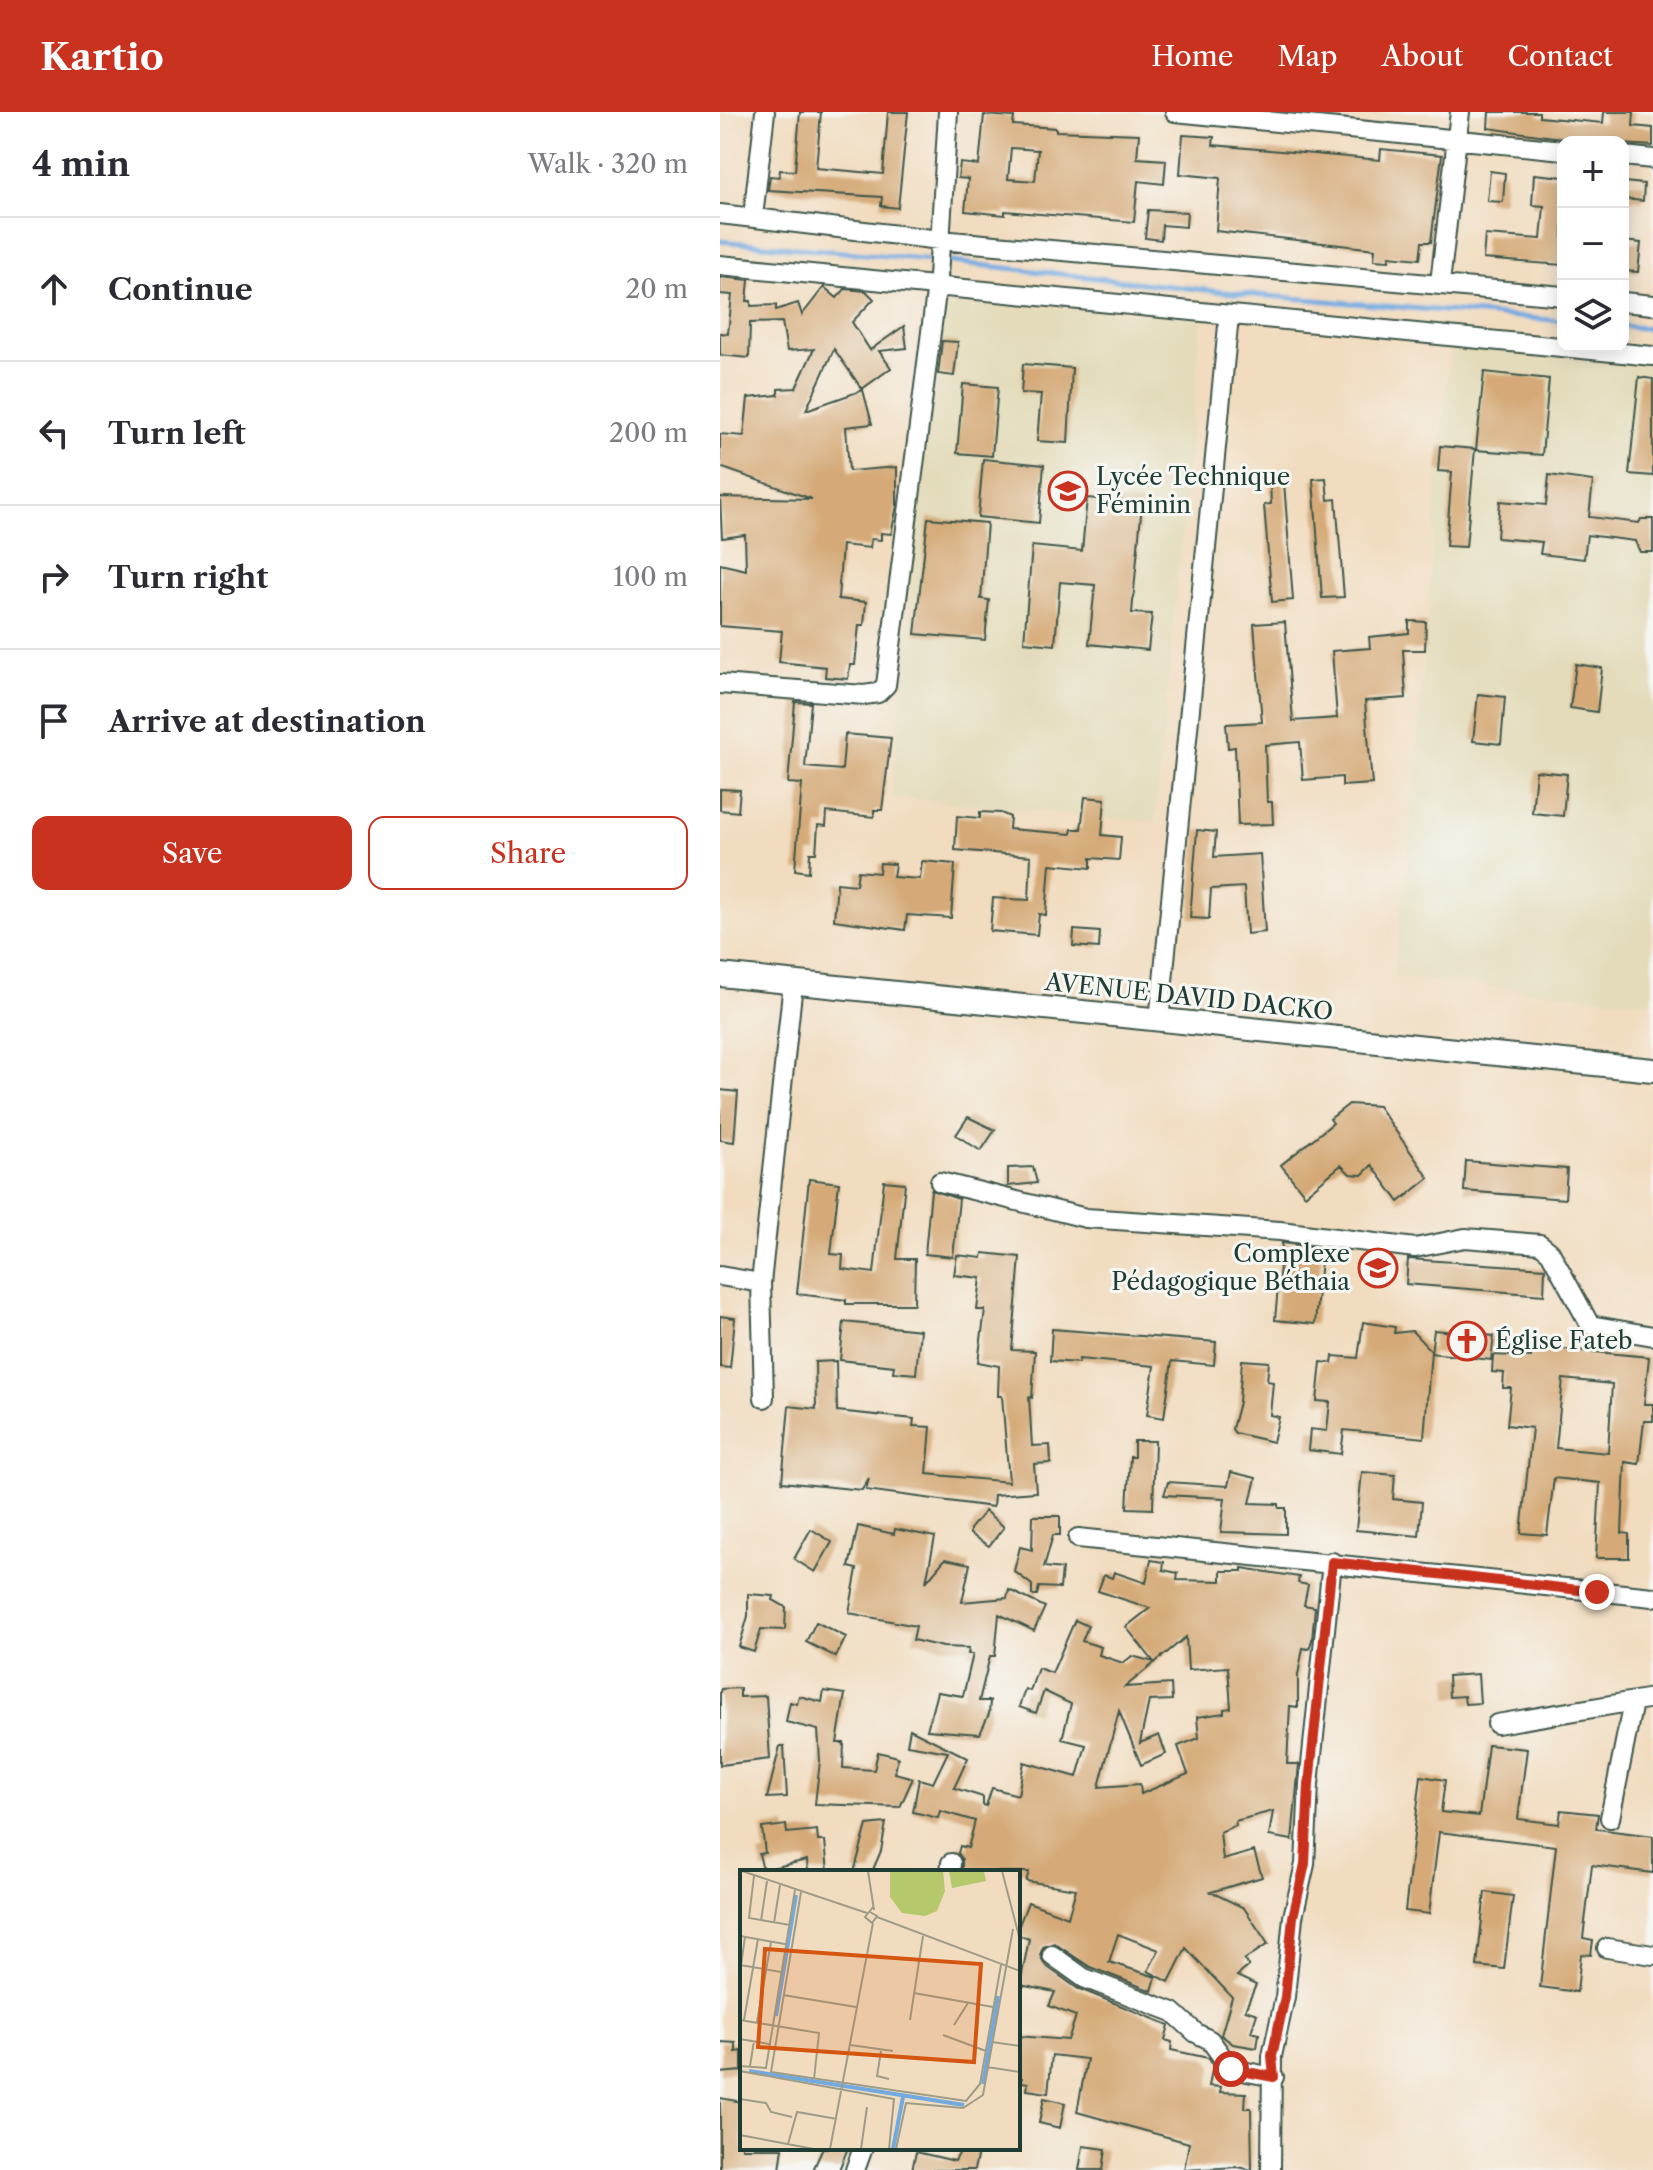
<!DOCTYPE html>
<meta charset="utf-8">
<style>
:root{--surface:#fff;--page:#f2f2f3;--text:#2b2b33;--muted:#7c7c81;--line:#e1e1e2;--accent:#c8321e}
body{margin:0;font-family:"Libre Caslon Text",serif;background:var(--page);color:var(--text)}
.controls{position:absolute;right:24px;top:24px;display:grid;overflow:hidden;border-radius:16px;box-shadow:0 4px 20px #0003}
.controls button{width:72px;height:72px;display:grid;place-items:center;padding:0;border:0;border-bottom:2px solid var(--line);background:var(--surface);color:var(--text);font:40px sans-serif}
.stop{position:absolute;width:24px;height:24px;margin:-18px;border:6px solid #c8321e;border-radius:50%;background:#fff}
.stop.end{background:#c8321e;border-color:#fff;box-shadow:0 2px 8px #0008}
.list{margin:0;padding:0;list-style:none}
h2{display:flex;justify-content:space-between;align-items:center;height:104px;margin:0;padding:0 32px;font-size:34px}
h2 small{font-size:26px;font-weight:400;color:var(--muted)}
.list li{display:grid;grid-template-columns:52px 1fr auto;gap:24px;align-items:center;box-sizing:border-box;height:144px;padding:0 32px;border-top:2px solid var(--line)}
.list b{display:block;font-size:30px;white-space:nowrap}
.list em{font-size:26px;font-style:normal;color:var(--muted)}
.actions{display:flex;gap:16px;padding:24px 32px}
.actions a{flex:1;padding:18px 0;border:2px solid var(--accent);border-radius:16px;text-align:center;font-size:28px;color:var(--accent)}
.actions .main{background:var(--accent);color:#fff}
.icon{flex:none;width:44px;height:44px;fill:none;stroke:currentColor;stroke-width:2;stroke-linecap:round;stroke-linejoin:round}
.map{position:relative;flex:none;width:933px;height:2058px;overflow:hidden}
header{display:flex;align-items:center;gap:48px;box-sizing:border-box;height:112px;padding:0 40px;background:var(--accent);color:#fff}
header strong{font-size:38px}
nav{display:flex;gap:44px;margin-inline-start:auto;font-size:28px}
main{display:flex}
aside{flex:1;background:var(--surface)}
.map>svg:first-child{display:block}
.built{fill:#e3dbba}
.lines{fill:none;stroke-linecap:round;stroke-linejoin:round}
.stream{stroke:#72a9e1;stroke-width:5}
.building{fill:#d5aa78;fill-rule:evenodd}
.minor-casing{stroke:#3e5549;stroke-width:22}
.major-casing{stroke:#3e5549;stroke-width:26}
.minor{stroke:#fff;stroke-width:18}
.major{stroke:#fff;stroke-width:22}
.route{stroke:#c8321e;stroke-width:10}
.labels{text-anchor:middle;stroke-width:6;stroke-linejoin:round;paint-order:stroke}
.poi-label{font-size:24px;fill:#1f3d34;stroke:#f6f6f2;text-anchor:start}
.street-label{font-size:24px;fill:#1f3d34;stroke:#f6f6f2}
.inset-river{fill:none;stroke:#72a9e1;stroke-width:4}
.inset-road{fill:none;stroke:#9d9c87;stroke-width:2}
.view{fill:#d45610;fill-opacity:0.15;stroke:#d45610;stroke-width:4}
.inset-edge{fill:none;stroke:#1f3d34;stroke-width:4}
</style>
<header>
<strong>Kartio</strong>
<nav><a>Home</a><a>Map</a><a>About</a><a>Contact</a></nav>
</header>
<main>
<aside>
<h2>4 min<small>Walk · 320 m</small></h2>
<ul class="list">
<li><svg class="icon" aria-label="ahead" viewBox="0 0 24 24"><path d="M12 20V5M6 11l6-6 6 6"/></svg><div><b>Continue</b></div><em>20 m</em></li>
<li><svg class="icon" aria-label="left" viewBox="0 0 24 24"><path d="M17 20v-9H6M10 6l-5 5 5 5"/></svg><div><b>Turn left</b></div><em>200 m</em></li>
<li><svg class="icon" aria-label="right" viewBox="0 0 24 24"><path d="M7 20v-9h11M14 6l5 5-5 5"/></svg><div><b>Turn right</b></div><em>100 m</em></li>
<li><svg class="icon" aria-label="arrive" viewBox="0 0 24 24"><path d="M6 21V4h12l-3 4 3 4H6"/></svg><div><b>Arrive at destination</b></div></li>
</ul>
<div class="actions"><a class="main">Save</a><a>Share</a></div>
</aside>
<div class="map">
<svg width="933" height="2058" viewBox="0 0 933 2058">
<rect width="100%" height="100%" fill="#f6f6f2"/>
<filter id="ink" filterUnits="userSpaceOnUse"><feTurbulence type="fractalNoise" baseFrequency=".0125" numOctaves="2"/><feDisplacementMap in="SourceGraphic" scale="16" xChannelSelector="R" yChannelSelector="G"/><feConvolveMatrix kernelMatrix="1 2 1 2 8 2 1 2 1" color-interpolation-filters="sRGB"/></filter>
<filter id="wash" filterUnits="userSpaceOnUse"><feTurbulence type="fractalNoise" baseFrequency=".006" numOctaves="4" result="noise"/><feDisplacementMap in="SourceGraphic" scale="32" xChannelSelector="R" yChannelSelector="G"/><feGaussianBlur stdDeviation="1.8" result="paint"/><feColorMatrix in="noise" values="0 0 0 0 0 0 0 0 0 0 0 0 0 0 0 0 0 1.4 0 .05"/><feComposite in="paint" operator="in"/></filter>
<g filter="url(#wash)">
<rect width="100%" height="100%" fill="#f1dcbf"/>
<path class="built" d="M219 188 482 205 435 710 171 685Z
M731 232 933 251V890L674 865 693 694 720 334Z"/>
<g class="lines">
<path class="stream" d="M0 129 213 148
M223 149 513 181 843 209
M903 214 933 217"/>
</g>
<g id="blocks">
<path class="building" d="M80 0H101L96 56 163 62 168 0H188L178 96 161 94 162 85 48 78 50 64 59 65 60 58 75 59Z
M769 0H819V5L883 11 884 0H914L913 14 933 16V34L871 30 768 16Z
M264 3 294 5 293 13 336 16V19L419 22 417 46 446 48 444 72 418 69 414 110 285 99V103L245 99 248 67 238 66 240 51 259 53ZM291 36 318 38 315 69 288 67Z
M463 23 494 25 493 33 660 48 661 37 722 43 711 130H702L700 147 669 144V149L654 148 655 137 496 119 500 66 460 62Z
M770 59 785 61 783 90 767 89Z
M814 62 843 65V153L763 147 765 123 821 127 824 94 812 93Z
M903 70 924 72 923 89 903 87Z
M428 98 467 100 466 115 442 113 441 128 425 126Z
M903 129 921 131 918 160 903 159Z
M0 165 29 168 27 189H31V194L56 193V198L78 191 82 203 104 175 117 186 125 177 146 179 154 187 132 210 150 238 184 214 187 236 159 239 171 256 142 277 114 237 86 298 143 278 152 312 126 315 129 359 177 355V394L171 422 161 421V428L151 427 150 436 122 433 118 487 146 490 144 513H139L135 553H130L128 567 105 565 106 555 59 550 62 519 0 514V452L26 458 25 423 2 426 0 385 92 387 0 355V322L24 324 28 286 58 283V277L76 276 94 237 67 239 62 210 30 211 29 246 0 243V221L8 222 12 183 0 182Z
M222 229 238 230 234 264 218 262Z
M303 252 352 256 348 331 317 329 321 282 301 281Z
M764 260 829 267 822 343 756 338Z
M919 265 933 267V364L909 362Z
M243 272 278 275 272 344 237 341Z
M720 334 755 337 746 435 726 434 732 360 718 359Z
M263 347 324 353 319 411 258 405Z
M829 363 873 369 869 405 919 411 921 407H933V440H920L915 429 867 423 864 447 820 442 822 430 777 426 780 389 826 393Z
M606 366 608 388 616 387 624 485 602 486 593 367Z
M564 370 573 488 552 490 544 393 551 392 550 372Z
M367 386 422 391 412 501 432 502 428 538 369 532 375 473 340 470 335 533 304 530 312 434 362 439Z
M208 406 267 411 261 487 269 488 265 528 195 522Z
M689 509 706 510 705 538H683L686 586 645 589 652 672 622 674V665L583 668 580 630 545 633 547 690H552L553 712 518 713 515 635 508 636 506 612 542 610 534 512 565 510 573 609 617 606 612 539 650 536 649 525 689 521Z
M856 552 882 556 877 600 850 596Z
M758 582 785 585 781 632 753 629Z
M75 590 91 591 85 655 122 658 125 622 171 626 162 698H154V705L107 700 106 714 98 713 96 741H90L89 760 75 758 82 672 68 671Z
M816 659 847 662 843 704 812 701Z
M0 677 20 678 18 700 0 698Z
M365 685 385 687 382 723 401 725 399 748 371 746V756L330 752 326 803 319 802 317 823 270 819 273 786 309 788 311 744 235 738 237 704 260 706V700L281 701 290 705 289 717 351 722 352 717H361Z
M477 718 496 720 494 745 540 742 545 820 527 822 524 775 491 777 489 807 470 806Z
M202 749 235 752 231 806 187 803 185 818 114 808 117 771 136 773 138 759 159 761 160 751 175 752 173 765 200 767Z
M354 818 380 820 379 836 353 834Z
M0 978 18 980 14 1030 0 1028Z
M629 992 658 994 709 1066 679 1090 652 1053 642 1063 630 1062 621 1053 585 1083 561 1053 613 1011 610 1007Z
M248 1005 275 1018 261 1039 236 1023Z
M746 1049 847 1057 845 1087 744 1079Z
M313 1055 317 1071 288 1074V1056Z
M89 1067 119 1071 111 1142 123 1143 122 1157 154 1161 164 1069 185 1071 177 1147H195L194 1192H126V1188L77 1182Z
M211 1078 239 1087 233 1145 205 1142Z
M562 1131 602 1136 595 1212 555 1208Z
M263 1141 300 1145 292 1238 315 1239 312 1286 309 1285 312 1334 330 1333 331 1351 314 1352 316 1380 274 1383 273 1395 146 1378 149 1366 142 1378 62 1370 69 1294 96 1297 95 1250 116 1249 117 1299 194 1307 193 1314 211 1315 207 1362 289 1370 282 1284H278L279 1254 258 1250 265 1198H257L261 1166 234 1163 237 1143 262 1146Z
M688 1147 825 1156 824 1183 686 1172Z
M0 1204 15 1206 10 1256 0 1255Z
M124 1210 200 1218 196 1262 173 1260 174 1254 120 1248Z
M643 1210 675 1215 674 1221 692 1219 711 1239 704 1326 624 1318 621 1342 588 1338 590 1317 607 1319 610 1290 597 1289 601 1250 612 1251 613 1244 638 1246Z
M332 1217 496 1230 494 1253 452 1249 444 1306 427 1303 434 1254 359 1247V1251L330 1249Z
M714 1218 774 1224 771 1248 711 1241Z
M811 1234 929 1245 924 1292H933V1309H924L919 1352 905 1350 902 1421 909 1422V1446H876L880 1371 834 1366 827 1423 801 1421 812 1316 787 1313 791 1276H783L784 1261 772 1260 773 1243 811 1245ZM843 1267 892 1272 888 1341 836 1336Z
M522 1248 549 1250 547 1269 553 1270 550 1303 559 1305 553 1330 515 1321 512 1317 519 1290Z
M414 1329H435L433 1397 407 1396 410 1345H414Z
M511 1360 536 1366 530 1391 559 1392V1396H566V1422L501 1420 505 1386 444 1383 448 1370 508 1374Z
M642 1360 675 1363 673 1387 702 1390 699 1424 636 1418Z
M265 1399 284 1415 269 1434 250 1422V1417Z
M313 1404H340V1423H333L324 1455 342 1457 340 1476 319 1475 317 1483H312V1473L294 1459 300 1435 312 1438Z
M138 1414 174 1422 175 1417 215 1425 206 1470 225 1447 250 1452 242 1490 287 1486 289 1478 325 1495 314 1519 279 1502 275 1544H270L259 1589H270L269 1602 260 1622 207 1618 217 1580 243 1584 253 1542H248L249 1536 223 1535 193 1528 196 1514 129 1501 137 1457 129 1455Z
M91 1417 112 1430 95 1460 74 1447Z
M431 1448 444 1450 443 1458 458 1461 457 1468 501 1469V1459H522V1456L579 1465 578 1471 588 1473 584 1493 595 1495 592 1528 589 1537 583 1536 578 1563V1595L570 1594 567 1652H579L572 1728 549 1724 553 1699 515 1709 516 1713 500 1720 503 1748 534 1739 542 1765 491 1780 524 1796 548 1832 524 1848 529 1854 517 1864 536 1873 525 1898 537 1902 531 1920 539 1922 537 1936 513 1932 501 1923 512 1885 466 1836 449 1870 428 1859 439 1838 398 1822 389 1850 436 1865 432 1879 370 1855 334 1831 323 1835 320 1843 325 1853 357 1876 449 1913 445 1928 452 1930 451 1938 488 1946 493 1953 489 1974 501 1975 500 1980 526 1981 525 1996H531L532 2058 518 2055 464 2058 469 2031 357 2000 367 1947 332 1943 328 1981 307 1978 308 1971 302 1970V1966L298 1965V1924L348 1928 356 1904 329 1894 335 1880 300 1873 309 1827 298 1823V1816L308 1790 348 1805 356 1777 306 1769 309 1760H242V1747L238 1741 240 1734 248 1736 255 1709 220 1699 218 1706 193 1700 199 1667 213 1671 228 1640 187 1633 190 1617 248 1646 234 1676 263 1685V1693L266 1694 272 1676 298 1683 304 1650 357 1665 366 1633 342 1627 351 1592 324 1579 316 1601 299 1595 305 1577 310 1579 318 1556 332 1561 355 1508 368 1514 362 1529 381 1535 379 1543 403 1551 412 1544 434 1550 406 1515 430 1496 378 1479 384 1463 392 1466 394 1460 426 1471ZM466 1525 468 1558 508 1555 511 1596 504 1597V1601L477 1605 479 1626 458 1634 468 1662 421 1682 420 1672 379 1675 399 1599 421 1653 446 1642 439 1623 420 1631 429 1589 452 1588 451 1572 405 1575Z
M28 1482 54 1484 53 1488 66 1495 65 1518 41 1517 34 1540 19 1535 28 1504Z
M96 1510 126 1525 116 1545 86 1530Z
M758 1562 760 1591 745 1592 744 1584 729 1585 728 1564Z
M20 1576V1585L46 1584 50 1647 0 1653V1580L1 1577Z
M104 1579 125 1582 117 1631H124L123 1656 154 1658 158 1640 178 1645 175 1661 193 1666 180 1695 95 1692 100 1649 98 1618 66 1610 70 1590 77 1592 79 1584 102 1590Z
M768 1633 807 1637 798 1707 839 1712 841 1698 878 1702 876 1717 933 1724V1761L872 1753 863 1826 873 1828 871 1843 861 1842 857 1880 820 1875 836 1734 719 1720 709 1802 685 1799 701 1664 725 1668 721 1700 759 1704Z
M60 1634H64L67 1685 47 1686Z
M166 1711 161 1739 152 1760H134L147 1713Z
M66 1713 67 1721 97 1718 98 1729H105L108 1760H88L87 1748 43 1758 39 1742 45 1741 42 1716Z
M765 1780 793 1784 784 1857 757 1854Z
M1 1930 16 1931V1940L22 1939V1959L0 1961Z
M0 1986 22 1990V2036H63L60 2058H0Z
M324 1986 345 1991 340 2016 319 2011Z
M363 2034 386 2037 383 2058H359Z
M103 2036H128L119 2058H93Z
M242 2036H259L254 2058H192L196 2040 235 2049Z"/>
</g>
</g>
<g filter="url(#ink)">
<use href="#blocks" fill-opacity="0" stroke="#3e5549" stroke-width="2"/>
<g class="lines">
<defs>
<path id="minor" d="M455 0 843 38
M903 44 933 47
M0 102 220 128 843 184
M33 105 45 0
M0 153 933 244
M720 171 740 0
M903 190 933 193
M0 572 144 583 158 581 166 573 218 165 228 0
M439 909 509 204
M220 1070 366 1106 560 1119 695 1136 745 1126 820 1132 830 1140 870 1213 933 1224
M0 1164 41 1171
M44 1286 41 1171 73 871
M358 1426 933 1485
M777 1612 933 1586
M890 1706 913 1590
M230 1760 231 1751
M887 1836 933 1843
M332 1843 364 1866 453 1900 476 1921 490 1928 511 1957 554 1965
M135 2058 143 2036
M551 2058 552 1944 565 1885 573 1805 585 1752 589 1672 612 1450"/>
<path id="major" d="M0 863 933 958"/>
</defs>
<use href="#minor" class="minor-casing"/>
<use href="#major" class="major-casing"/>
<use href="#minor" class="minor"/>
<use href="#major" class="major"/>
</g>
</g>
<g class="lines" filter="url(#ink)">
<path class="route" d="M511 1957 554 1965 552 1944 565 1885 573 1805 585 1752 589 1672 612 1450 877 1480"/>
</g>
<defs>
<symbol id="school-ring" viewBox="-11 -11 22 22"><circle r="9.5" fill="#f6f6f2" stroke="#c8321e" stroke-width="1.5"/><path d="M0-5L7-2L0 1L-7-2ZM-4 1L0 2.5L4 1V4Q0 6-4 4Z" fill="#c8321e"/></symbol>
<symbol id="church-ring" viewBox="-11 -11 22 22"><circle r="9.5" fill="#f6f6f2" stroke="#c8321e" stroke-width="1.5"/><path d="M-1.2-6h2.4v3.5h3.3v2.4h-3.3V6h-2.4V-.1h-3.3v-2.4h3.3Z" fill="#c8321e"/></symbol>
</defs>
<g fill-rule="evenodd">
<use href="#school-ring" x="326" y="357" width="44" height="44"/>
<use href="#school-ring" x="636" y="1134" width="44" height="44"/>
<use href="#church-ring" x="725" y="1207" width="44" height="44"/>
</g>
<g class="labels">
<g class="poi-label">
<text x="376" y="373">Lycée Technique<tspan x="376" dy="28">Féminin</tspan></text>
<text x="630" y="1150" text-anchor="end">Complexe<tspan x="630" dy="28">Pédagogique Béthaia</tspan></text>
<text x="775" y="1237">Église Fateb</text>
</g>
<g class="street-label">
<text transform="translate(469 885) rotate(6)" y="8">AVENUE DAVID DACKO</text>
</g>
</g>
<g transform="translate(20 1758)">
<rect width="280" height="280" fill="#f1dcbf"/>
<path d="M150 1H203L205 21 197 41 185 46 162 43 150 27ZM209 1H244L246 11 212 18Z" fill="#b5c96c"/>
<path class="inset-river" d="M36 146 56 25M9 201 224 235M243 214 258 126M153 279 163 227"/>
<path class="inset-road" d="M2 1 127 43M128 1 134 40M262 1 280 70M14 6 9 48 50 55M61 22 31 202 226 231 240 214 261 95M130 42 137 46 132 53 125 47 133 37M137 47 280 101M21 51 27 11M34 53 40 15M0 66 45 74M0 95 41 102M1 95 5 67M174 123 253 137M43 125 116 137M0 150 79 163 74 209M4 150 18 69M170 150 183 66M17 152 31 72M214 155 228 133M203 165 246 181M0 169 29 174M252 172 280 176M110 175 153 181M141 181 137 206 149 209M0 196 26 198 55 20M10 196 14 171M247 197 280 202M0 201 154 229 149 279M0 229 26 233 31 242 52 247M0 265 74 279M48 274 57 242 97 249M90 279 133 53M121 279 127 237M156 279 166 233 223 238 243 225 273 59"/>
<path class="view" d="M25 79 241 94 234 192 18 177Z"/>
<rect width="280" height="280" class="inset-edge"/>
</g>
</svg>
<div class="controls">
<button>+</button>
<button>−</button>
<button><svg class="icon" aria-label="layers" viewBox="0 0 24 24"><path d="M12 4l9 5-9 5-9-5zM3 14l9 5 9-5"/></svg></button>
</div>
<div class="stop" style="left:511px;top:1957px"></div>
<div class="stop end" style="left:877px;top:1480px"></div>
</div>
</main>
